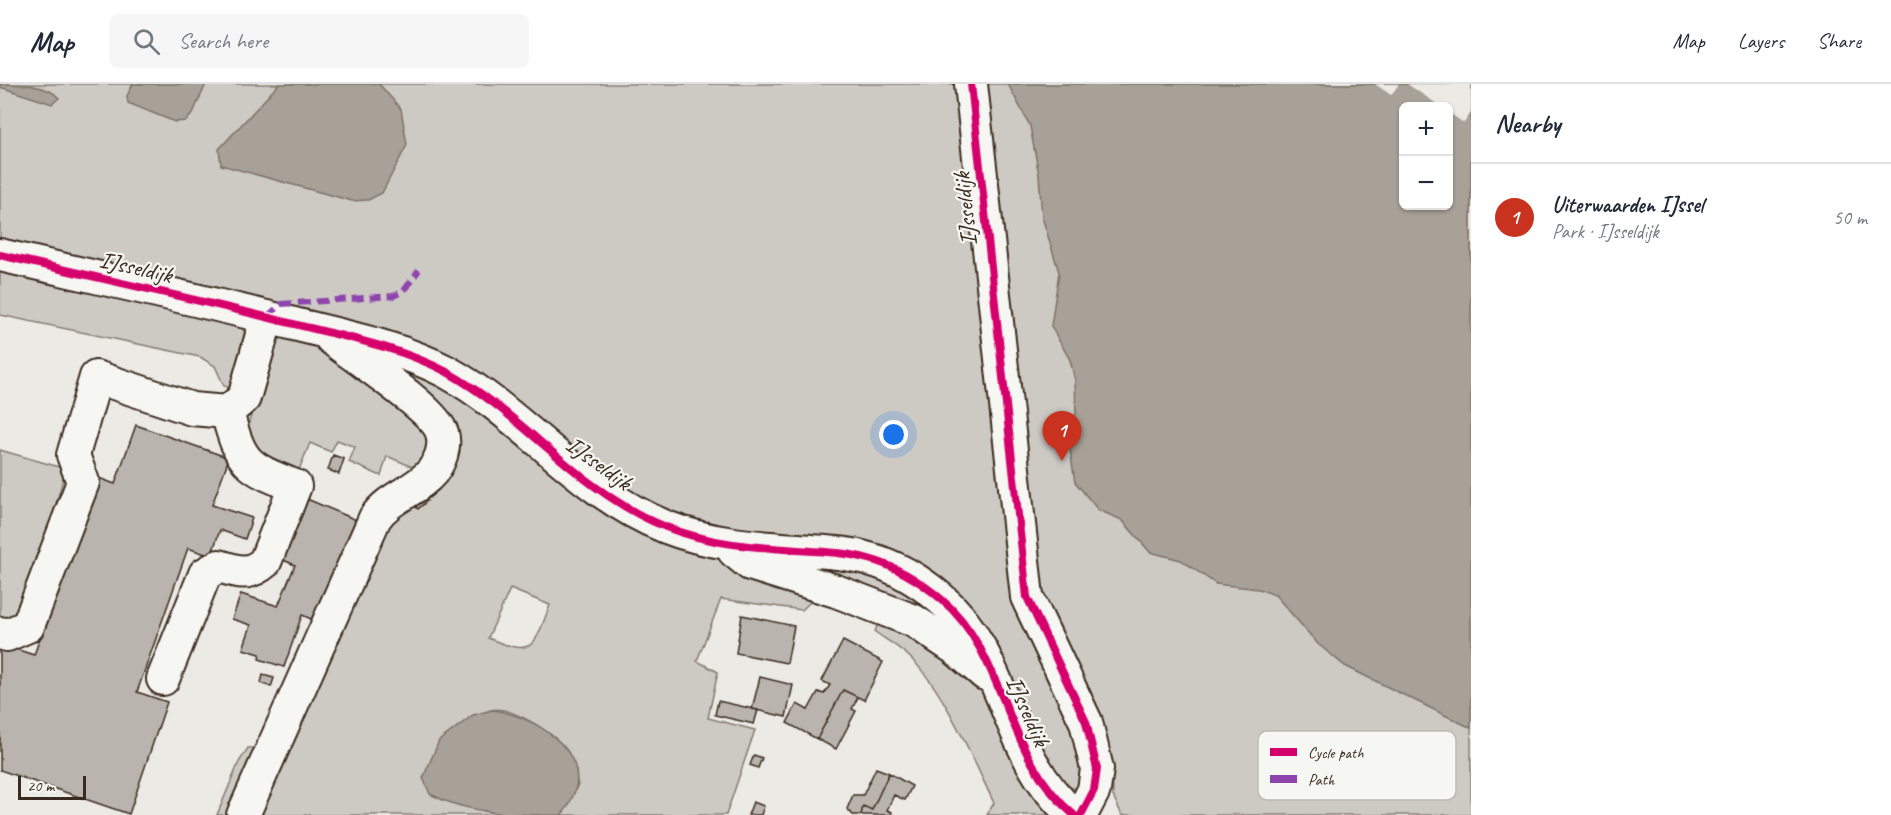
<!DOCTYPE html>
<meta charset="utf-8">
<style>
:root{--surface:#fff;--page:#f6f6f7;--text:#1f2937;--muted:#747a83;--line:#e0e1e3;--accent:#c8321e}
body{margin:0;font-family:Caveat,sans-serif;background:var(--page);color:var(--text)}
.controls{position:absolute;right:18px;top:18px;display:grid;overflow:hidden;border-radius:9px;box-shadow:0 2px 4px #0004}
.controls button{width:54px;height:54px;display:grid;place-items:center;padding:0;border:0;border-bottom:2px solid var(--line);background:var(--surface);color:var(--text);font:30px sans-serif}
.scale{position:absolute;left:18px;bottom:15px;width:68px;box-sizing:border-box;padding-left:6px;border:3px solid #3b2a1e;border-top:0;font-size:16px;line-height:21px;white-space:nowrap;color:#3b2a1e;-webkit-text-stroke:4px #f6f6f2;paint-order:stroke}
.you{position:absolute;left:894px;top:351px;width:21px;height:21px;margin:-15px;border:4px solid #fff;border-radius:50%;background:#1a73e8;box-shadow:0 0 0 9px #1a73e833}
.badge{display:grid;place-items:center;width:39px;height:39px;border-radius:50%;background:var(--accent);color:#fff;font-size:20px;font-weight:700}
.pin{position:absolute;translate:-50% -50px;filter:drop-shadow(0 2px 3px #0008)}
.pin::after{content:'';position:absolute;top:32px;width:21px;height:18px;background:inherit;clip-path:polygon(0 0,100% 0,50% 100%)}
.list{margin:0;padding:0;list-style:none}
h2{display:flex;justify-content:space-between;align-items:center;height:78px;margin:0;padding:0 24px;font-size:26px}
h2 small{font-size:20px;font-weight:400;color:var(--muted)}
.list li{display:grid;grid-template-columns:39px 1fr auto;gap:18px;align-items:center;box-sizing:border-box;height:108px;padding:0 24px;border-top:2px solid var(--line)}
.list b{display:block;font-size:22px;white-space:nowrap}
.list p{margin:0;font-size:20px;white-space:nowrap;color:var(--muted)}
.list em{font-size:20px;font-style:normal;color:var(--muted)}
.icon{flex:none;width:33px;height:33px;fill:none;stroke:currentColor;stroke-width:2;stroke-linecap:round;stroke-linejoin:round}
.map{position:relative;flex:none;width:1471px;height:731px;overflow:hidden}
header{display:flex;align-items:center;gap:36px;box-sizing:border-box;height:84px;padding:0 30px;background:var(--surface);border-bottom:2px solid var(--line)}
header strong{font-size:28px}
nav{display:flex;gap:33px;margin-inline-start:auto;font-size:21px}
.search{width:420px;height:54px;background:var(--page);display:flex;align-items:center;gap:15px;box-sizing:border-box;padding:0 21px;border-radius:9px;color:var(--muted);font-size:22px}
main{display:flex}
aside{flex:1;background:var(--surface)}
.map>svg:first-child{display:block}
.green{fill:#cdcac4;stroke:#847a71;stroke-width:1.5;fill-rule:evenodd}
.water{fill:#a8a198;stroke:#7c7167;stroke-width:1.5;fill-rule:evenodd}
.pier{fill:#ebeae5}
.building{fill:#bab4ae;stroke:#3b2a1e;stroke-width:1.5}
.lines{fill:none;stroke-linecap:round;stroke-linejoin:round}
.minor-casing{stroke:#3b2a1e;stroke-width:36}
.minor{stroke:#f6f6f2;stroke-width:32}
.quiet{stroke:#8e44ad;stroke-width:6;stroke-dasharray:12 6;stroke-linecap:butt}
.cycleway-casing{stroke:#f6f6f2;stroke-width:11}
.cycleway{stroke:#d6006c;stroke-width:8}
.labels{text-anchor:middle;stroke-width:4.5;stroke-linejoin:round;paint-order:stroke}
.street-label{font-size:24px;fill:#3b2a1e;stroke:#f6f6f2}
.key{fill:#f6f6f2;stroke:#beb9b2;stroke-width:1.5}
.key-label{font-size:16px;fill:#3b2a1e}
</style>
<header>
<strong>Map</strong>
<div class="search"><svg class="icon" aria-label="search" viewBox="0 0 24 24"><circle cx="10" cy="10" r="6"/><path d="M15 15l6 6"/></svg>Search here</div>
<nav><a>Map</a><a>Layers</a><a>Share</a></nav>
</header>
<main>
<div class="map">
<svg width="1471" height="731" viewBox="0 0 1471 731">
<rect width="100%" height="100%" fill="#ebeae5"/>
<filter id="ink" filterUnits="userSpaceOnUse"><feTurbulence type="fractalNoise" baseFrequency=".0167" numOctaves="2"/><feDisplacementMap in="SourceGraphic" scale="12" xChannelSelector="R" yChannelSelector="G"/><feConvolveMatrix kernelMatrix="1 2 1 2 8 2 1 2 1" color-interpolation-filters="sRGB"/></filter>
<g filter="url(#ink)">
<path class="green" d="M0 0H1471V731H1122L1113 712V702L1084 691 1079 705 1067 703 1048 684 1017 628 884 464 858 456 754 450 691 439 630 413 480 297 0 159ZM1404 22H1448V122H1404Z
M0 184 236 236 248 253 240 307 224 302 215 282 200 273 0 231Z
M284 252 326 259 434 355 422 387 387 372 381 392 349 378 355 363 337 356 331 368 310 359 296 393 258 378 245 352 269 269 274 260Z
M374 272 407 281 716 470 819 509 802 526 721 515 697 577 718 588 708 634 755 646 726 731H561L578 701C575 691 574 678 569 670 560 652 511 621 491 626 472 632 456 647 439 657L483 727 508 731H251L380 443 453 368ZM510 505 550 521C534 562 535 574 488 554Z
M0 366 66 385 25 527 0 537Z
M757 477 827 478 909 504 955 545Z
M878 538 938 558 989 612 1030 698 1050 731H987L994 719C972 674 943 601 905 569 896 561 885 555 875 548Z
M248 664H265L236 731H217L239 678Z"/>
<path class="water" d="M0 0C19 0 47 0 59 14L52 20 0 3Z
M133 0H206L193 29 186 37 175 38 128 19 127 12Z
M279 0H379L401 25 407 61 382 109 368 116 352 117 221 81 219 65Z
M1008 0H1471V644L1345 582 1318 560 1275 511 1259 505 1216 500 1181 476 1150 468 1122 436 1098 426 1075 398 1068 353 1076 330 1075 296 1070 276 1051 242 1059 188 1042 133 1039 91 1030 42ZM1404 22H1448V122H1404Z
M492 626C530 630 593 666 573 712 570 719 567 726 561 731 517 731 470 731 430 710L423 694 439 657 473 631Z"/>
<path class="pier" d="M1375 0H1399L1391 11Z
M1407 0H1471V29L1464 39 1449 29 1448 22H1440Z"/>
<path class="building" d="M136 341 229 374 212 421 252 434 245 455 220 446 211 472 188 464 137 608 167 618 129 730 0 686V560L34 571 96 393 115 400Z
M333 371 344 375 339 390 328 386Z
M423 413 427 417 418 425 414 421Z
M307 415 361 438 318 538 302 531 284 583 259 575 260 570 243 565 251 541 232 535 241 510 278 522 295 481 281 475Z
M742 531 794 542 787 579 736 569Z
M843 557 883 578 864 616 843 606 817 655 787 639 797 620 808 626 818 608 824 610 830 601 822 597Z
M263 591 274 594 271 603 261 599Z
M760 593 793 601 786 633 752 625Z
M843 606 858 613 852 625 856 627 836 665 817 655Z
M718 617 758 626 754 640 715 631Z
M754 671 762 674 758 684 750 681Z
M876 684 889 689 872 726 863 722 861 731H853L847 725 853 711H863Z
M889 689 912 702 905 716 894 711 887 726 892 728 891 731H861L863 722 872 726Z
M753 718 764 722 761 731H748Z"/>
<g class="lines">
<defs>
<path id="minor" d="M971 0 1027 513 1086 638 1097 685 1094 706 1081 731
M0 171C98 194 197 215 294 240 346 253 399 263 447 288 526 332 578 408 666 443 709 460 754 463 798 466 822 468 846 468 869 475 895 482 920 497 941 515 1007 570 1004 673 1074 731
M734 467 750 480 836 507 914 537 956 565 985 590
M0 549 7 551 28 542 83 398 73 371 96 293 192 325 227 328 244 314 267 233
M163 595 205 490 219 482C238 488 249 492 265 478L295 402C246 383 241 380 227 328
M243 731 375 434C389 413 416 407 432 388 440 378 446 363 442 349 436 326 353 272 331 254"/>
</defs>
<use href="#minor" class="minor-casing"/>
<use href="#minor" class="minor"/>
<path class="quiet" d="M267 233 281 220 393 212 403 208 419 186"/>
<defs>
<path id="cycleway" d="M971 0 1027 513 1086 638 1097 685 1094 706 1081 731
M0 171C98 194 197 215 294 240 346 253 399 263 447 288 526 332 578 408 666 443 709 460 754 463 798 466 822 468 846 468 869 475 895 482 920 497 941 515 1007 570 1004 673 1074 731"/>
</defs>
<use href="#cycleway" class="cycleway-casing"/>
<use href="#cycleway" class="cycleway"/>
</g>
</g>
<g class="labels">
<g class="street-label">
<text transform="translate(965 125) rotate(-96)" y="8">IJsseldijk</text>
<text transform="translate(136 183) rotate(13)" y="8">IJsseldijk</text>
<text transform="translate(599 379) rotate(36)" y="8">IJsseldijk</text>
<text transform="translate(1028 627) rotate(66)" y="8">IJsseldijk</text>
</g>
</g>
<rect x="1258" y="647" width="198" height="69" rx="9" class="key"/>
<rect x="1270" y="664" width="27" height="8" fill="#d6006c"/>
<rect x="1270" y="691" width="27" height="8" fill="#8e44ad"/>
<g class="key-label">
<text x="1308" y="674">Cycle path</text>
<text x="1308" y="701">Path</text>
</g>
</svg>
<div class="controls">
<button>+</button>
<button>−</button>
</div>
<div class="scale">20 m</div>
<div class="you"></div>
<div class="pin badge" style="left:1062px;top:377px">1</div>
</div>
<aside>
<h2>Nearby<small></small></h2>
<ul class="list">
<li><span class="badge">1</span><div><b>Uiterwaarden IJssel</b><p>Park · IJsseldijk</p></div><em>50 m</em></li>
</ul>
</aside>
</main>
